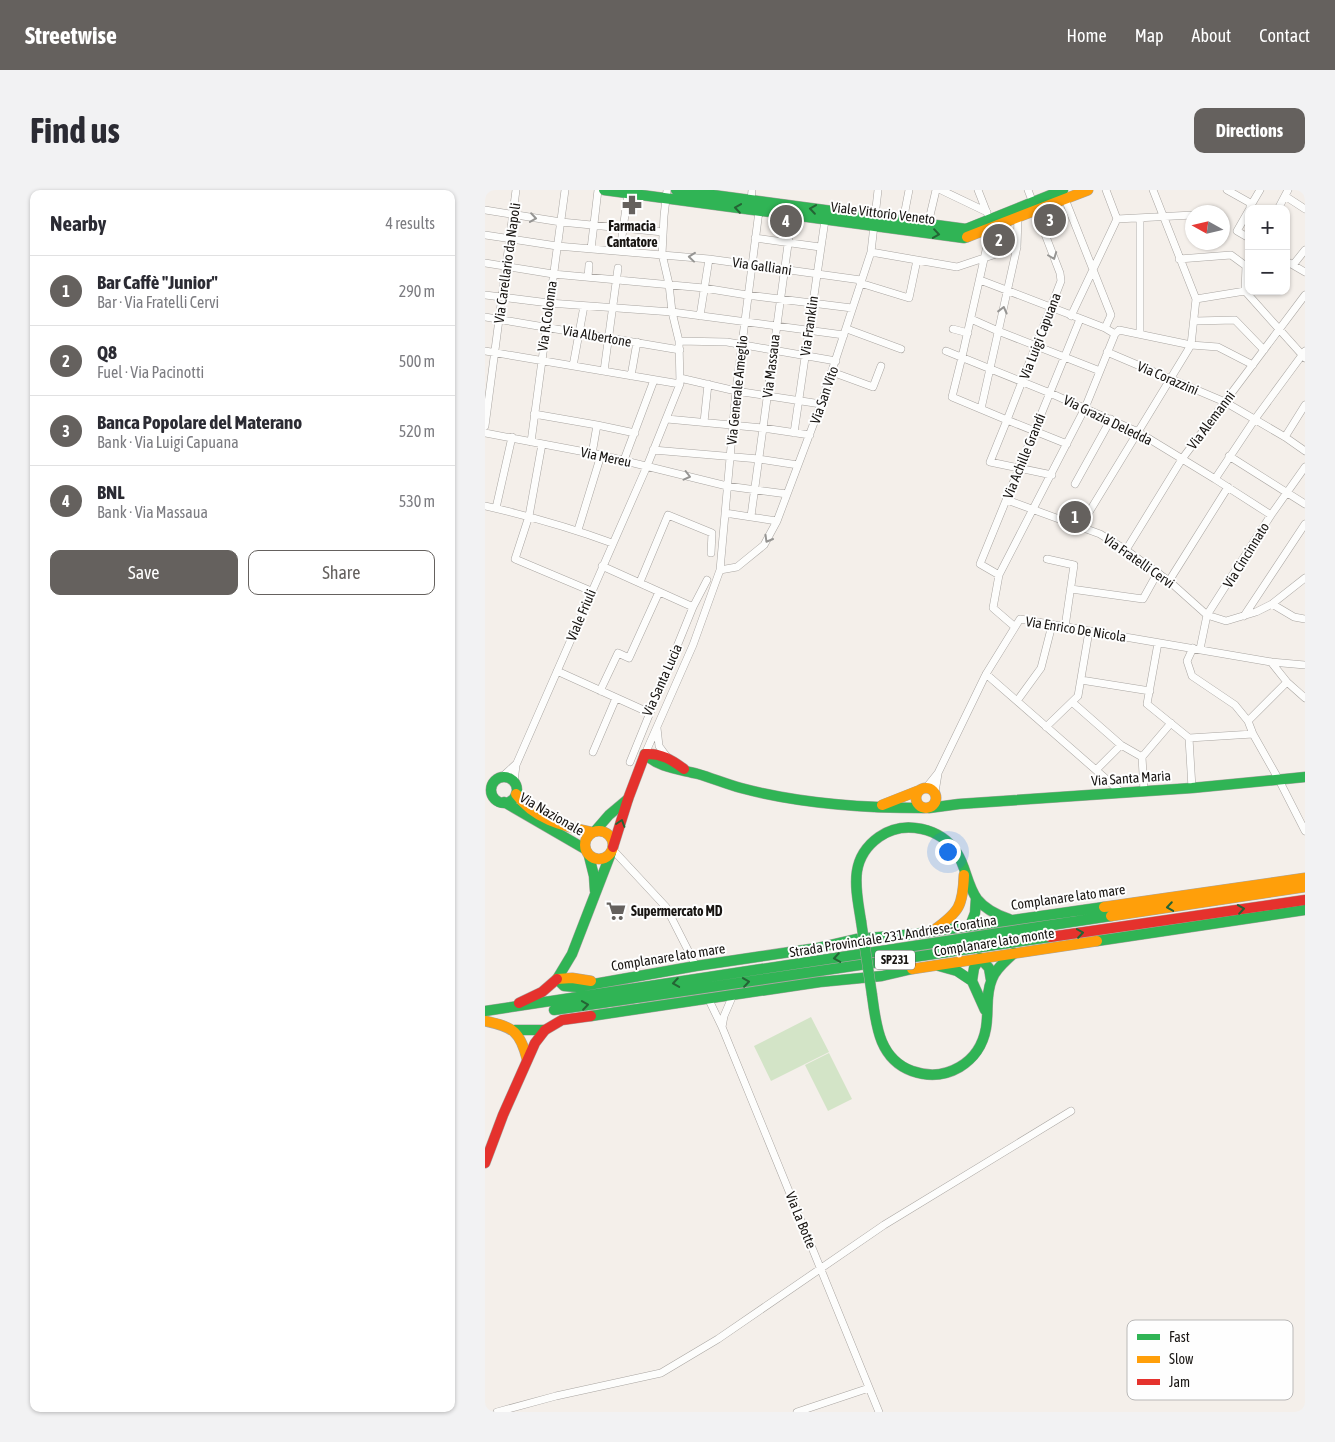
<!DOCTYPE html>
<meta charset="utf-8">
<style>
:root{--surface:#fff;--page:#f2f2f3;--text:#2b2b33;--muted:#7c7c81;--line:#e1e1e2;--accent:#65615e}
body{margin:0;font-family:"Asap Condensed",sans-serif;background:var(--page);color:var(--text)}
.controls{position:absolute;right:15px;top:15px;display:grid;overflow:hidden;border-radius:10px;box-shadow:0 1px 4px #0004}
.controls button{width:45px;height:45px;display:grid;place-items:center;padding:0;border:0;border-bottom:1px solid var(--line);background:var(--surface);color:var(--text);font:25px sans-serif}
.compass{position:absolute;left:700px;top:15px;width:45px;height:45px;border-radius:50%;background:var(--surface);box-shadow:0 1px 4px #0004;rotate:278deg}
.you{position:absolute;left:462px;top:661px;width:18px;height:18px;margin:-12px;border:4px solid #fff;border-radius:50%;background:#1a73e8;box-shadow:0 0 0 8px #1a73e833}
.badge{display:grid;place-items:center;width:32px;height:32px;border-radius:50%;background:var(--accent);color:#fff;font-size:16px;font-weight:700}
.pin{position:absolute;translate:-50% -50%;border:2px solid #fff;box-shadow:0 1px 5px #0006}
.list{margin:0;padding:0;list-style:none}
h2{display:flex;justify-content:space-between;align-items:center;height:65px;margin:0;padding:0 20px;font-size:21px}
h2 small{font-size:16px;font-weight:400;color:var(--muted)}
.list li{display:grid;grid-template-columns:32px 1fr auto;gap:15px;align-items:center;box-sizing:border-box;height:70px;padding:0 20px;border-top:1px solid var(--line)}
.list b{display:block;font-size:19px;white-space:nowrap}
.list p{margin:0;font-size:16px;white-space:nowrap;color:var(--muted)}
.list em{font-size:16px;font-style:normal;color:var(--muted)}
.actions{display:flex;gap:10px;padding:15px 20px}
.actions a{flex:1;padding:11px 0;border:1px solid var(--accent);border-radius:10px;text-align:center;font-size:18px;color:var(--accent)}
.actions .main{background:var(--accent);color:#fff}
.map{position:relative;flex:none;width:820px;height:1222px;overflow:hidden;border-radius:10px}
header{display:flex;align-items:center;gap:30px;box-sizing:border-box;height:70px;padding:0 25px;background:var(--accent);color:#fff}
header strong{font-size:24px}
nav{display:flex;gap:28px;margin-inline-start:auto;font-size:18px}
.intro{display:flex;align-items:center;justify-content:space-between;box-sizing:border-box;height:120px;padding:0 30px}
h1{margin:0;font-size:35px}
.button{padding:12px 22px;border-radius:10px;background:var(--accent);color:#fff;font-size:18px;font-weight:700}
main{display:flex;gap:30px;padding:0 30px}
aside{flex:1;background:var(--surface);border-radius:10px;box-shadow:0 1px 4px #0004}
.map>svg:first-child{display:block}
.pitch{fill:#d3e4c7}
.lines{fill:none;stroke-linecap:round;stroke-linejoin:round}
.street-casing{stroke:#a9a5a1;stroke-width:8}
.fast-casing{stroke:#a9a5a1;stroke-width:11}
.slow-casing{stroke:#a9a5a1;stroke-width:11}
.jam-casing{stroke:#a9a5a1;stroke-width:11}
.street{stroke:#fdfdfc;stroke-width:7}
.fast{stroke:#30b455;stroke-width:10}
.slow{stroke:#ff9f0a;stroke-width:10}
.jam{stroke:#e5322d;stroke-width:10}
.fast-bridge-casing{stroke:#a9a5a1;stroke-width:11;stroke-linecap:butt}
.fast-bridge{stroke:#30b455;stroke-width:10}
.oneway{stroke:#246434}
.oneway2{stroke:#969593}
.labels{text-anchor:middle;stroke-width:4;stroke-linejoin:round;paint-order:stroke}
.shield{fill:#fefefe;stroke:#5d5b59;stroke-width:1}
.shield-label{font-size:12px;font-weight:bold;fill:#181512}
.street-label{font-size:14px;fill:#181512;stroke:#fefefe}
.poi-label{font-size:14px;font-weight:bold;fill:#181512;stroke:#fefefe}
.key{fill:#fefefe;stroke:#b9b8b7;stroke-width:1}
.key-label{font-size:14px;fill:#181512}
</style>
<header>
<strong>Streetwise</strong>
<nav><a>Home</a><a>Map</a><a>About</a><a>Contact</a></nav>
</header>
<div class="intro"><h1>Find us</h1><a class="button">Directions</a></div>
<main>
<aside>
<h2>Nearby<small>4 results</small></h2>
<ul class="list">
<li><span class="badge">1</span><div><b>Bar Caffè &quot;Junior&quot;</b><p>Bar · Via Fratelli Cervi</p></div><em>290 m</em></li>
<li><span class="badge">2</span><div><b>Q8</b><p>Fuel · Via Pacinotti</p></div><em>500 m</em></li>
<li><span class="badge">3</span><div><b>Banca Popolare del Materano</b><p>Bank · Via Luigi Capuana</p></div><em>520 m</em></li>
<li><span class="badge">4</span><div><b>BNL</b><p>Bank · Via Massaua</p></div><em>530 m</em></li>
</ul>
<div class="actions"><a class="main">Save</a><a>Share</a></div>
</aside>
<div class="map">
<svg width="820" height="1222" viewBox="0 0 820 1222">
<rect width="100%" height="100%" fill="#f4efea"/>
<path class="pitch" d="M326 827 344 862 286 891 269 856Z
M344 863 367 909 343 921 320 875Z"/>
<g class="lines">
<defs>
<path id="street" d="M456 0 502 22
M493 0 502 23
M543 0 575 83 576 91 522 230 582 254
M742 0 767 14
M800 6 820 19
M580 9 626 125 620 138
M266 10 267 0
M765 17 775 0
M793 19 803 0
M0 20 76 32 178 42
M764 20 752 41 764 48
M632 29 708 25
M655 29V144
M418 31 424 0
M443 34 451 0
M506 38 477 167 467 207 522 230 505 272 567 285
M0 45 72 56 224 69 376 90
M270 48 335 57
M106 59 113 0
M135 61 143 3
M386 62 472 77 532 57
M694 69 746 65 761 76 760 101 711 109
M801 71 820 82
M0 73 68 84 219 98 262 105 367 118
M808 75 820 60
M103 87 104 75
M495 90 620 138 630 144 634 140 706 155 733 157 768 175
M375 93 424 108 432 70
M760 101 820 168
M0 105 64 113 187 122 359 145
M215 126 224 69
M586 126 632 29 621 0
M0 127 195 160
M486 129 513 141 615 181
M710 131 750 130 779 160
M362 139 416 159
M468 139 483 143
M194 151 242 152 351 171
M0 161 195 194
M461 161 565 203 653 242 730 289 786 325
M622 162 740 212 800 247 820 261
M88 176 99 116
M119 181 133 78
M347 182 388 197 396 176
M146 186 152 152
M195 188 251 201 336 214
M496 219 532 57 533 27
M49 224 112 235 107 264
M182 229 278 238 325 245
M219 232 223 194
M112 235 150 243
M0 236 31 0
M0 243 116 265 242 296 302 304
M309 243 340 30
M800 247 820 215
M46 252 80 0
M57 254 44 326 30 369 106 401
M168 260 274 269 313 275
M744 266 820 314
M139 270 169 190
M730 289 770 229 820 161
M590 294 626 229
M522 310 615 344 641 360 684 391 722 425 741 431 771 422 787 414 820 388
M0 316C44 326 86 338 127 353
M11 318 27 247
M240 323 292 331
M266 326 307 25
M595 337 706 155 711 109 668 0
M93 340 116 265
M641 360 697 269 820 105
M562 369 589 375 580 437
M117 376 208 417 222 390
M235 380 252 377 279 355 292 331 336 214 386 62 393 0
M514 385 495 374 595 129
M684 391 743 297
M155 392 183 325 227 343 226 363
M586 399 658 409 673 382
M787 414 809 427 820 429
M759 426 820 334
M530 437 508 418 514 385 600 218 630 144
M673 453 662 514 704 548 768 544
M708 458 702 471 707 486 750 515 763 531 768 544 794 590 820 641
M715 459 722 425 786 325 820 277
M786 472 802 492 820 508
M72 481 165 523
M501 484 636 602
M596 490 665 501
M115 501 133 463 144 468 174 402
M532 511 556 478 567 435
M587 512 636 555 657 567
M763 531 802 492
M561 537 593 506 604 441
M172 538 174 556 182 567
M704 548 707 598
M108 562 131 508
M160 564 208 455 235 380 251 201 274 21
M145 572 208 417
M611 580 636 555
M17 587 30 575
M29 592 31 575 162 276 195 194 194 151 187 122 184 94 177 64 179 26 182 0
M441 598 453 583 501 484 535 429 786 472 820 475
M659 601 657 567 686 533
M450 602 453 584
M128 660 181 717 211 776
M223 808 237 837 394 1222
M237 837 239 826 248 805
M12 1222 71 1206 176 1183 233 1149 399 1035 586 921
M312 1222 384 1198"/>
<path id="fast" d="M119 0 479 48 482 47
M191 0 481 39 578 0
M160 564C174 578 194 579 213 584 227 588 241 594 256 598 316 614 377 618 438 618
M6 600a13 13 0 1 1 26 0a13 13 0 1 1-26 0Z
M19 612 100 659
M444 618 474 614 707 598 820 587
M111 640 124 625 143 609
M104 666 109 686 110 701
M376 731C371 699 363 669 394 647 419 629 456 638 472 663 481 677 482 695 492 709 500 719 512 725 524 729
M485 736 490 723 491 708
M612 751 820 720
M495 768 504 778 506 790
M454 776 472 781 487 791 500 820
M72 789 79 796 92 797 211 776 332 758 371 749 430 744 619 717
M72 789 87 764 126 663
M487 791 489 778 495 768
M387 805C391 835 394 869 427 881 461 893 495 873 501 838 504 821 500 805 507 789 511 778 521 771 529 763
M69 820 565 747
M0 821 626 726
M106 826 335 792 397 786 427 779
M30 840H60"/>
<path id="slow" d="M482 47 603 0
M431 608a10 10 0 1 1 20 0a10 10 0 1 1-20 0Z
M31 604C49 629 77 636 106 642
M397 615 435 600
M100 655a14 14 0 1 1 28 0a14 14 0 1 1-28 0Z
M619 717 820 688
M626 726 820 697
M449 740C474 722 478 716 479 685
M427 779 612 751
M72 789 87 788 106 791
M0 831C28 837 35 841 42 869"/>
<path id="jam" d="M160 564C176 563 187 570 199 579
M128 657 143 609 160 564
M565 747 820 710
M34 813 57 802 72 789
M0 973 18 925 50 853 60 840 77 830 106 826"/>
</defs>
<use href="#street" class="street-casing"/>
<use href="#fast" class="fast-casing"/>
<use href="#slow" class="slow-casing"/>
<use href="#jam" class="jam-casing"/>
<use href="#street" class="street"/>
<use href="#fast" class="fast"/>
<use href="#slow" class="slow"/>
<use href="#jam" class="jam"/>
<defs>
<path id="fast-bridge" d="M376 731 387 805"/>
</defs>
<use href="#fast-bridge" class="fast-bridge-casing"/>
<use href="#fast-bridge" class="fast-bridge"/>
</g>
<defs><path id="oneway-chevron" d="M-2-3.5L2.5 0L-2 3.5" fill="none" stroke-width="1.6" stroke-linecap="round" stroke-linejoin="round" transform="scale(1.25)"/></defs>
<g class="oneway">
<use href="#oneway-chevron" transform="translate(253 18) rotate(-172)"/>
<use href="#oneway-chevron" transform="translate(328 19) rotate(-172)"/>
<use href="#oneway-chevron" transform="translate(451 44) rotate(8)"/>
<use href="#oneway-chevron" transform="translate(136 633) rotate(-72)"/>
<use href="#oneway-chevron" transform="translate(685 717) rotate(171)"/>
<use href="#oneway-chevron" transform="translate(756 719) rotate(-8)"/>
<use href="#oneway-chevron" transform="translate(595 743) rotate(-8)"/>
<use href="#oneway-chevron" transform="translate(352 768) rotate(171)"/>
<use href="#oneway-chevron" transform="translate(261 792) rotate(-8)"/>
<use href="#oneway-chevron" transform="translate(191 793) rotate(171)"/>
<use href="#oneway-chevron" transform="translate(100 815) rotate(-8)"/>
</g>
<g class="oneway2">
<use href="#oneway-chevron" transform="translate(48 28) rotate(8)"/>
<use href="#oneway-chevron" transform="translate(568 66) rotate(69)"/>
<use href="#oneway-chevron" transform="translate(207 67) rotate(-174)"/>
<use href="#oneway-chevron" transform="translate(518 120) rotate(-76)"/>
<use href="#oneway-chevron" transform="translate(202 286) rotate(14)"/>
<use href="#oneway-chevron" transform="translate(283 349) rotate(120)"/>
</g>
<defs>
<symbol id="pharmacy-bare" viewBox="-9 -9 18 18"><path d="M-2-6h4v4h4v4h-4v4h-4v-4h-4v-4h4Z" fill="#65615e" stroke="#fefefe" stroke-width="2.5" paint-order="stroke"/></symbol>
<symbol id="supermarket-bare" viewBox="-9 -9 18 18"><path d="M-6-5.5h2.5l.6 2H6L4.5 2H-2.5L-4.4-4H-6ZM-1.5 3.2a1.3 1.3 0 1 0 .1 0ZM3 3.2a1.3 1.3 0 1 0 .1 0Z" fill="#65615e" stroke="#fefefe" stroke-width="2.5" paint-order="stroke"/></symbol>
</defs>
<g fill-rule="evenodd">
<use href="#pharmacy-bare" x="133" y="1" width="28" height="28"/>
<use href="#supermarket-bare" x="117" y="707" width="28" height="28"/>
</g>
<g class="labels">
<rect class="shield" x="390" y="760.5" width="40" height="19" rx="4"/>
<g class="shield-label">
<text x="410" y="774">SP231</text>
</g>
<g class="street-label">
<text transform="translate(398 23) rotate(7)" y="5">Viale Vittorio Veneto</text>
<text transform="translate(22 73) rotate(-82)" y="5">Via Carellario da Napoli</text>
<text transform="translate(277 76) rotate(8)" y="5">Via Galliani</text>
<text transform="translate(62 126) rotate(-82)" y="5">Via R.Colonna</text>
<text transform="translate(324 136) rotate(-82)" y="5">Via Franklin</text>
<text transform="translate(112 146) rotate(10)" y="5">Via Albertone</text>
<text transform="translate(555 146) rotate(-69)" y="5">Via Luigi Capuana</text>
<text transform="translate(286 176) rotate(-83)" y="5">Via Massaua</text>
<text transform="translate(683 188) rotate(23)" y="5">Via Corazzini</text>
<text transform="translate(252 200) rotate(-84)" y="5">Via Generale Ameglio</text>
<text transform="translate(339 205) rotate(-71)" y="5">Via San Vito</text>
<text transform="translate(623 230) rotate(26)" y="5">Via Grazia Deledda</text>
<text transform="translate(726 230) rotate(-53)" y="5">Via Alemanni</text>
<text transform="translate(539 266) rotate(-68)" y="5">Via Achille Grandi</text>
<text transform="translate(121 267) rotate(12)" y="5">Via Mereu</text>
<text transform="translate(761 365) rotate(-58)" y="5">Via Cincinnato</text>
<text transform="translate(654 371) rotate(35)" y="5">Via Fratelli Cervi</text>
<text transform="translate(96 425) rotate(-67)" y="5">Viale Friuli</text>
<text transform="translate(591 439) rotate(9)" y="5">Via Enrico De Nicola</text>
<text transform="translate(177 490) rotate(-66)" y="5">Via Santa Lucia</text>
<text transform="translate(646 588) rotate(-4)" y="5">Via Santa Maria</text>
<text transform="translate(67 624) rotate(30)" y="5">Via Nazionale</text>
<text transform="translate(583 707) rotate(-8)" y="5">Complanare lato mare</text>
<text transform="translate(408 746) rotate(-9)" y="5">Strada Provinciale 231 Andriese-Coratina</text>
<text transform="translate(509 752) rotate(-9)" y="5">Complanare lato monte</text>
<text transform="translate(183 767) rotate(-9)" y="5">Complanare lato mare</text>
<text transform="translate(316 1030) rotate(68)" y="5">Via La Botte</text>
</g>
<g class="poi-label">
<text x="147" y="41">Farmacia<tspan x="147" dy="16">Cantatore</tspan></text>
<text x="146" y="726" text-anchor="start">Supermercato MD</text>
</g>
</g>
<rect x="642" y="1130" width="166" height="80" rx="8" class="key"/>
<rect x="652" y="1144" width="23" height="6" fill="#30b455"/>
<rect x="652" y="1166" width="23" height="7" fill="#ff9f0a"/>
<rect x="652" y="1189" width="23" height="6" fill="#e5322d"/>
<g class="key-label">
<text x="684" y="1152">Fast</text>
<text x="684" y="1174">Slow</text>
<text x="684" y="1197">Jam</text>
</g>
</svg>
<div class="controls">
<button>+</button>
<button>−</button>
</div>
<svg class="compass" viewBox="-18 -18 36 36"><path d="M0-13l5 13h-10z" fill="#e53935"/><path d="M0 13l5-13h-10z" fill="#7c7c81"/></svg>
<div class="you"></div>
<div class="pin badge" style="left:590px;top:327px">1</div>
<div class="pin badge" style="left:514px;top:50px">2</div>
<div class="pin badge" style="left:565px;top:30px">3</div>
<div class="pin badge" style="left:301px;top:31px">4</div>
</div>
</main>
